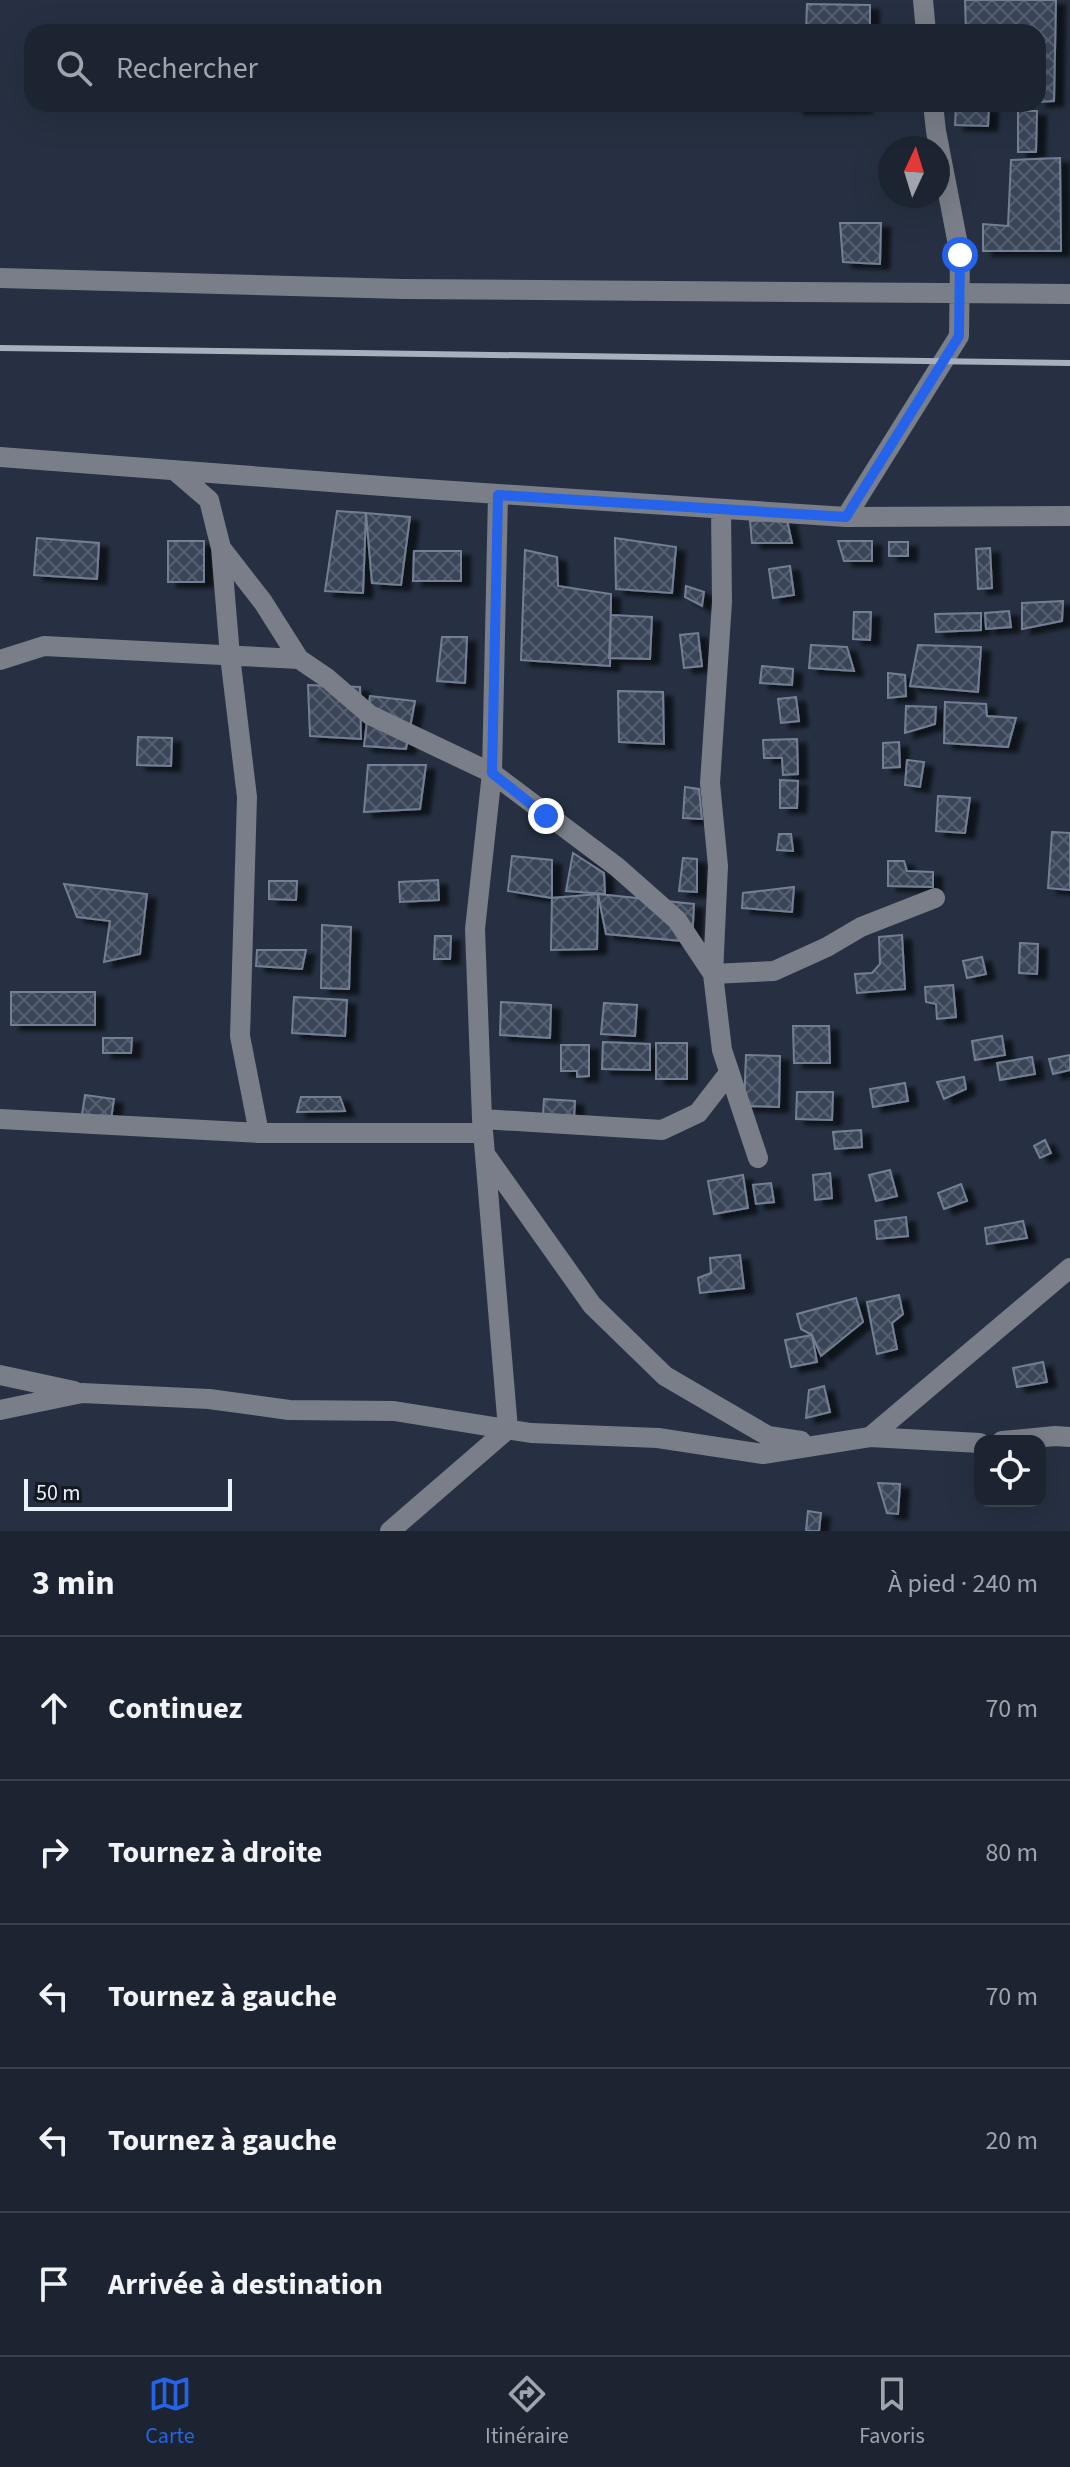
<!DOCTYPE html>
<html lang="fr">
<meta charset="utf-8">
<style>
:root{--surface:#1c2432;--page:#252c3a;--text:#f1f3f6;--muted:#a0a4ac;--line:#3a414d;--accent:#2563eb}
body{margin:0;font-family:"Source Sans 3",sans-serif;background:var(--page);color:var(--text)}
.controls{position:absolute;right:24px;bottom:24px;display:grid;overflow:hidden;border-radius:16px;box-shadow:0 8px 32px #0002}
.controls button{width:72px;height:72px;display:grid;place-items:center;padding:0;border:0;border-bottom:2px solid var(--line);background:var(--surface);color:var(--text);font:40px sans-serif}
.compass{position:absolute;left:878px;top:136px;width:72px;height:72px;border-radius:50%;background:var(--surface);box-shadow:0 8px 32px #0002;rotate:4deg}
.scale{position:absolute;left:24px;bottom:20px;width:208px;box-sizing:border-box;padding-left:8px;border:4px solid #ebf2fe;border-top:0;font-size:22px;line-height:28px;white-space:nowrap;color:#ebf2fe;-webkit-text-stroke:6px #141820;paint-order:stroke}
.stop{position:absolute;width:24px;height:24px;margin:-18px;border:6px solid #2563eb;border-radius:50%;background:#fff}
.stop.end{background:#2563eb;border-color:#fff;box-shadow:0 2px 8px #0008}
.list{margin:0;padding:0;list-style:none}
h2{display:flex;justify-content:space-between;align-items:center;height:104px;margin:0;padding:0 32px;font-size:34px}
h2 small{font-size:26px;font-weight:400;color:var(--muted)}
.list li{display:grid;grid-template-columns:52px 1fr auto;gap:24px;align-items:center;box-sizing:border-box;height:144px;padding:0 32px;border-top:2px solid var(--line)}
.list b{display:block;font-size:30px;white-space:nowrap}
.list em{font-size:26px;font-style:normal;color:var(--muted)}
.icon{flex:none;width:44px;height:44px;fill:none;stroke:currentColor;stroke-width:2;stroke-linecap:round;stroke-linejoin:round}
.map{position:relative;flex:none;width:1070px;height:1531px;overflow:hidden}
.search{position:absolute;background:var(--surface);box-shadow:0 8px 32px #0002;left:24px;right:24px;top:24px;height:88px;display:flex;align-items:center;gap:20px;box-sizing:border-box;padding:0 28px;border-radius:24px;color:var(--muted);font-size:30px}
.sheet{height:824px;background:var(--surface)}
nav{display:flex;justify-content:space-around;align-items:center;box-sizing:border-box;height:112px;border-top:2px solid var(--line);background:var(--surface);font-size:22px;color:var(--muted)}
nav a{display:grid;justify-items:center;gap:4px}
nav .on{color:var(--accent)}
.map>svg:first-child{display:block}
.building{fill:url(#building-cross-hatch);stroke:#737f94;stroke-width:2;filter:url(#shadow)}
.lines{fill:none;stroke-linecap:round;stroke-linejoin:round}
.minor{stroke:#797e88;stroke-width:20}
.rail{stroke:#a8b0be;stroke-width:6}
.route{stroke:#2563eb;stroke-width:10}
</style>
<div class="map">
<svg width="1070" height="1531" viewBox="0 0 1070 1531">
<defs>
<pattern id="building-cross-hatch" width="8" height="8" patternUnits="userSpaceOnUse" patternTransform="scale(2)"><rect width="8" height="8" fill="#3a4558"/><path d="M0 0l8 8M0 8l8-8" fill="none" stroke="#576071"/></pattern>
<filter id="shadow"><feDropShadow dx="9" dy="5" stdDeviation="2" flood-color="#0009"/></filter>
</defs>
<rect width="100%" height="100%" fill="#263042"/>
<path class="building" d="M965 0H1056L1054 101 1038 102V32H966Z
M807 4 870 5V32H806Z
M795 104H863V108L795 109Z
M956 106 989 107 988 126 955 125Z
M1018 111H1037L1036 152H1018Z
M1060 158 1061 251H983V224L1008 226 1011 160Z
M840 223H881L880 264 843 262Z
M337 511 366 513 363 593 325 591Z
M366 513 410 517 401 585 372 583Z
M787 520 792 543H752L750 521Z
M37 538 99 543 97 579 34 575Z
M615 538 676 547 672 593 616 589Z
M168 541H204V582H168Z
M838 541H872V561H844Z
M889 542H908V556H889Z
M990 548 992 588 978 589 976 549Z
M525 550 557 557 558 586 611 594 610 666 521 660Z
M414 551H461V581H413Z
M790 566 794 595 773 598 769 569Z
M686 586 704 592 702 606 685 597Z
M1063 601 1062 621 1022 629V603Z
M1009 611 1011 627 986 629 985 613Z
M854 612H871L870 640 853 639Z
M981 613V630L936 632 935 614Z
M611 615 652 617 650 659 609 658Z
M698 633 702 666 684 668 680 635Z
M442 637H467L465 683 437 681Z
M811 645 847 647 854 671 809 668Z
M918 645 981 647 978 692 910 686Z
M762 666 793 669 792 685 760 683Z
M888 673 905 675 906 696 888 698Z
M308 685 360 687 361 739 310 736Z
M618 691 663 692 664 744 619 742Z
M370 696 415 701 406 749 364 746Z
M796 697 799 721 781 723 778 699Z
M945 702 986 704 987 716 1016 718 1008 747 944 743Z
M906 706 936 707 935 724 905 733Z
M138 737 172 738 171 766 137 765Z
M797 739 798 774 783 775 782 758H764L763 740Z
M899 742 900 767 883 768V743Z
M907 760 924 762 920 787 905 785Z
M368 765H426L420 809 364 812Z
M780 780 798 781 797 808H780Z
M685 787 699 789 702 819 683 818Z
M938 796 970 798 965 833 936 831Z
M1052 832 1070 833V890L1048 888Z
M779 834H791L793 851 777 850Z
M573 853 604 873 605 894 566 891Z
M512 856 552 860V898L508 891Z
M683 858 697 859V892L679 891Z
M888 861H904L907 871 933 872V887L888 886Z
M438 880 439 900 400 902 399 882Z
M269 881H297L296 900 269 899Z
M64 884 147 894 140 954 104 962 110 921 77 917Z
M794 887 792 912 742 908 743 893Z
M598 894 597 949 551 950 552 898Z
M598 894 694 904 692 942 606 934Z
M322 925 351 927 349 989 321 988Z
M902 935 905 989 857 993 855 974 872 973 880 964 879 937Z
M435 936H451L450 959H434Z
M1020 943 1038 944 1037 974 1019 973Z
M257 950H306L302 969 256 966Z
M982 957 986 974 967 978 963 961Z
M953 985 956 1017 937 1019 936 1004 926 1002 925 987Z
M11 992H95V1025H11Z
M294 997 347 1000 345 1036 292 1033Z
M501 1002 551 1005 550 1038 500 1035Z
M604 1003 637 1005 635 1036 601 1034Z
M793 1026H829L830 1063H794Z
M1002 1036 1005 1055 975 1060 972 1041Z
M103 1038H132L131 1053H103Z
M603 1042 650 1044V1070L602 1069Z
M656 1043H687V1079H656Z
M561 1045H589V1076L577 1077V1071H561Z
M746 1055 780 1056 779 1107 744 1106Z
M1070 1055V1070L1053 1074 1049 1059Z
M1032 1057 1035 1074 1000 1080 997 1063Z
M964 1077 966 1089 944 1099 937 1082Z
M905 1083 908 1101 873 1107 870 1089Z
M797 1092H833L832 1120 796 1119Z
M85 1095 114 1099 111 1119 82 1115Z
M301 1097H340L345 1111 297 1112Z
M544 1099 575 1101 574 1117 543 1115Z
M861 1130 862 1147 835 1149 833 1132Z
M1045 1140 1051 1153 1040 1158 1034 1146Z
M890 1170 897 1196 876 1201 869 1175Z
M830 1173 832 1198 815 1200 813 1175Z
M743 1175 748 1208 714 1214 708 1181Z
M771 1183 774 1202 756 1204 753 1185Z
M961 1184 967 1201 944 1209 938 1193Z
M906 1217 908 1236 877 1239 875 1221Z
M1023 1221 1027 1238 987 1244 985 1228Z
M740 1255 744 1288 700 1293 698 1278 711 1273 710 1258Z
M899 1295 903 1314 892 1323 897 1349 877 1354 867 1302Z
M856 1298 863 1322 821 1356 812 1335 801 1329 797 1314Z
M812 1335 817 1362 791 1367 785 1340Z
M1043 1362 1047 1382 1017 1387 1013 1368Z
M824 1386 830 1412 806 1418 809 1390Z
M878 1483 900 1484 898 1514 887 1513Z
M808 1511 821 1513 819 1531H806Z"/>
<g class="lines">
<path class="minor" d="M923 0 926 32
M0 278 403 289 1070 294
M0 457 409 488 846 517 1070 516
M174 470 209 500 221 548 263 602 299 659 327 678 370 715 492 773 617 867 677 920 713 974 774 971 827 947 861 927 935 898
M498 495 492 773 475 929 482 1119 662 1130 698 1113 729 1073
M721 509 722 602 710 783 718 866 713 974 722 1050 758 1158
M846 517 959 336 960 255 936 131 933 104
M221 548 230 656 247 797 240 1036 259 1133
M0 660 44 646 299 659
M0 1119 259 1133H483
M485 1154 592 1305 665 1376 768 1436 801 1441
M0 1375 74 1391
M0 1410 82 1393 209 1399 289 1410 394 1411 531 1433 658 1438 763 1454 870 1437 980 1443
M870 1437 1070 1268
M1002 1441 1055 1436 1070 1437
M390 1531 508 1429 482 1119"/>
<path class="rail" d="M0 348 1070 363"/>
</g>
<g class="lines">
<path class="route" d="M546 816 492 773 498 495 846 517 959 336 960 255"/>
</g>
</svg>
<div class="controls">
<button><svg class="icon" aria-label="locate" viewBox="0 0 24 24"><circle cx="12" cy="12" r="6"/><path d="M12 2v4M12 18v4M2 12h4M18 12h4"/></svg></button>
</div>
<svg class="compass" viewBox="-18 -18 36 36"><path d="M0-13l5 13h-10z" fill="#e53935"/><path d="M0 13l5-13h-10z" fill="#a0a4ac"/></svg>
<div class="scale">50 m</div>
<div class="stop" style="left:960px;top:255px"></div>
<div class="stop end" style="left:546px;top:816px"></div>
<div class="search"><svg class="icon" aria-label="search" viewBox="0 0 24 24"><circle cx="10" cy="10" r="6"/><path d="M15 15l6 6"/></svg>Rechercher</div>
</div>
<section class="sheet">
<h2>3 min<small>À pied · 240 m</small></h2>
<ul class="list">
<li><svg class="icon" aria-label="ahead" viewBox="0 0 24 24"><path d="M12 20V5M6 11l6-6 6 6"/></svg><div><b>Continuez</b></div><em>70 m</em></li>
<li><svg class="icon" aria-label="right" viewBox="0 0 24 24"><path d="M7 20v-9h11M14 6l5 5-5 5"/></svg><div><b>Tournez à droite</b></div><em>80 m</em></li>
<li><svg class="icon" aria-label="left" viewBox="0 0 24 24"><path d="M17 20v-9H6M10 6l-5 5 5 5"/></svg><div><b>Tournez à gauche</b></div><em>70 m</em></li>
<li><svg class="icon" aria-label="left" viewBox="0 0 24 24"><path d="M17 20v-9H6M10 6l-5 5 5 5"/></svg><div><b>Tournez à gauche</b></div><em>20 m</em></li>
<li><svg class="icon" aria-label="arrive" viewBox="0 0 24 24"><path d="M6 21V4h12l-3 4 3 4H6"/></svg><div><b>Arrivée à destination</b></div></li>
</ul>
</section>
<nav>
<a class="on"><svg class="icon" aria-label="map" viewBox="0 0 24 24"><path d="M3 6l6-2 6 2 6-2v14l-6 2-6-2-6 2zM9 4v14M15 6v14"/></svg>Carte</a>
<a><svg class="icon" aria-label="directions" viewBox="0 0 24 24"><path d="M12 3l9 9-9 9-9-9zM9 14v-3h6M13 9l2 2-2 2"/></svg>Itinéraire</a>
<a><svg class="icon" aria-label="saved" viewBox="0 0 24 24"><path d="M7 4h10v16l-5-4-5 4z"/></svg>Favoris</a>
</nav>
